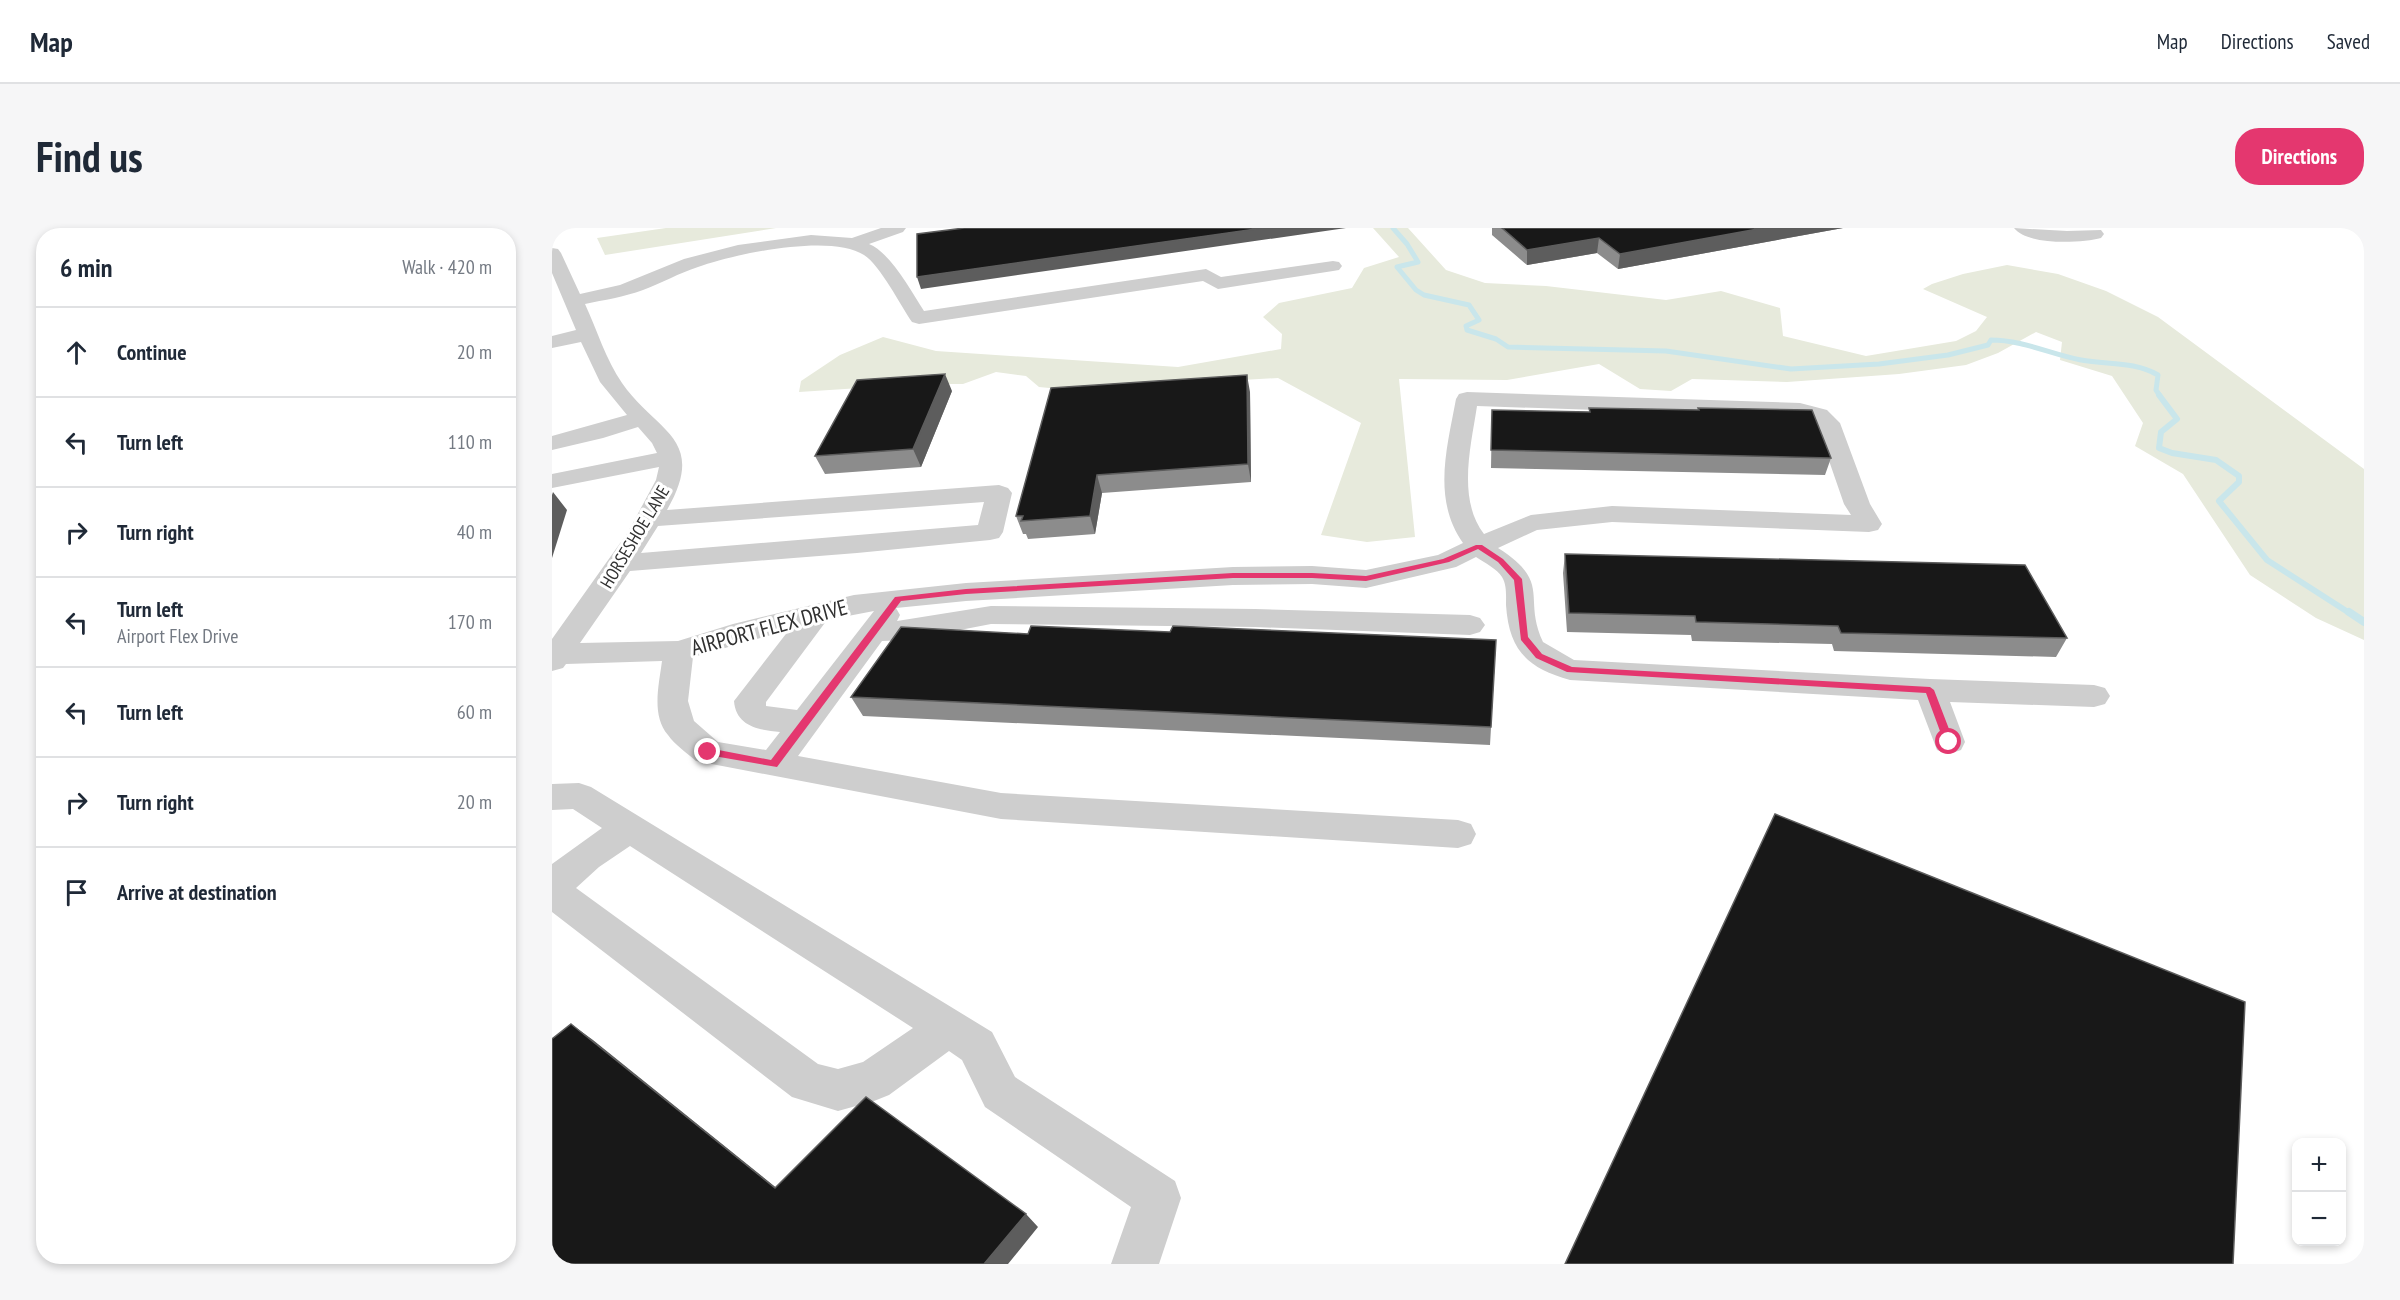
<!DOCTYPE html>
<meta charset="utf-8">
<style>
:root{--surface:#fff;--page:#f6f6f7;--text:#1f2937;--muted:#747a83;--line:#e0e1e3;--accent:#e4376f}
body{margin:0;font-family:"PT Sans Narrow",sans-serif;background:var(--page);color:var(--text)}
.controls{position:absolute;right:18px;bottom:18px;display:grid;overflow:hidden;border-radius:12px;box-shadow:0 3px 9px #0003}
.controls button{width:54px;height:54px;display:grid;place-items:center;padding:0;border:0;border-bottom:2px solid var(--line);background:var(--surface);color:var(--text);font:30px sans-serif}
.stop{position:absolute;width:18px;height:18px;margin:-14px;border:4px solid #e4376f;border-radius:50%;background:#fff}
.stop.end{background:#e4376f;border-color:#fff;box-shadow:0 2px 6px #0008}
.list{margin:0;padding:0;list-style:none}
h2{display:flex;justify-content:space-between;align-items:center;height:78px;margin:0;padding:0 24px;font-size:26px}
h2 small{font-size:20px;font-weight:400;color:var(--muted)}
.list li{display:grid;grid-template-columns:39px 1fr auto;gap:18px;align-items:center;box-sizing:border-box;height:90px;padding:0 24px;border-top:2px solid var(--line)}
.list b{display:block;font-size:22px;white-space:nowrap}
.list p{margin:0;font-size:20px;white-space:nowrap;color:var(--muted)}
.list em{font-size:20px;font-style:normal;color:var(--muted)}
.icon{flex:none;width:33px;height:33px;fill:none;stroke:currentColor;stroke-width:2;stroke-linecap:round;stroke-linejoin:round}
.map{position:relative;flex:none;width:1812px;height:1036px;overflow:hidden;border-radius:24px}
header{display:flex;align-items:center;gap:36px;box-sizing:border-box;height:84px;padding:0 30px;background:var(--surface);border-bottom:2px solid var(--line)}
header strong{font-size:28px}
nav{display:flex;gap:33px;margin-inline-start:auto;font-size:21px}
.intro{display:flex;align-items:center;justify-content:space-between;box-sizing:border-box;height:144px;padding:0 36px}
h1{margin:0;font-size:42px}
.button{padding:15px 27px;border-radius:24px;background:var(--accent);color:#fff;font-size:21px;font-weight:700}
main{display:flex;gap:36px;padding:0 36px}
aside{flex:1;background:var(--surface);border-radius:24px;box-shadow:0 3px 9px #0003}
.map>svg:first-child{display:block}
.green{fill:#e7eadc}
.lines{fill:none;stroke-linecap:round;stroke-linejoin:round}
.stream-far2{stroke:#c9e6eb;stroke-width:5}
.stream-far1{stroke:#c9e6eb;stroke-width:6}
.stream{stroke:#c9e6eb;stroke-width:8}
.minor{fill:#cecece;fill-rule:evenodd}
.wall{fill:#8c8c8c}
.shaded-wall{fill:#5d5d5d}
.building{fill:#181818;stroke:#5d5d5d;stroke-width:1.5}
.route{fill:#e4376f}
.labels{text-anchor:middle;stroke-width:6;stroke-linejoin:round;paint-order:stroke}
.far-street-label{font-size:18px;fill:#313131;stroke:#fff}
.street-label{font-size:22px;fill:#313131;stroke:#fff}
</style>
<header>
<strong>Map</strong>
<nav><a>Map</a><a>Directions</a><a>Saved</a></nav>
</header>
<div class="intro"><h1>Find us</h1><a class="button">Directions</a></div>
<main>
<aside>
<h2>6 min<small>Walk · 420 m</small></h2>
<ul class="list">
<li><svg class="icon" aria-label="ahead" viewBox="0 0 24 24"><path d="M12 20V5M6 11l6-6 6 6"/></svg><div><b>Continue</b></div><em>20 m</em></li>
<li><svg class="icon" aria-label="left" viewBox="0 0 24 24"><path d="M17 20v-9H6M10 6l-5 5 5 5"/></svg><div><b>Turn left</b></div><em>110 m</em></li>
<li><svg class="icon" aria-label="right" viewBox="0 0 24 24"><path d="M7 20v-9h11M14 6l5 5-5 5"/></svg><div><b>Turn right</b></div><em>40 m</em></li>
<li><svg class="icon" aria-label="left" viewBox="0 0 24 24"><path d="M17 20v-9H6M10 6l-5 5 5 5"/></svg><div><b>Turn left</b><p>Airport Flex Drive</p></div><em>170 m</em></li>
<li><svg class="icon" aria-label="left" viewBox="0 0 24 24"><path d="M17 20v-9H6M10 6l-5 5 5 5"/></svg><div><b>Turn left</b></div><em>60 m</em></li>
<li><svg class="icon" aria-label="right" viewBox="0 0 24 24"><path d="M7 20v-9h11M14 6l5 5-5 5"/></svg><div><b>Turn right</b></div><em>20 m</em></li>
<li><svg class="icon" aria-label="arrive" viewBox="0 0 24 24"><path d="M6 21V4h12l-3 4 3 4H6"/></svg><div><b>Arrive at destination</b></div></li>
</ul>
</aside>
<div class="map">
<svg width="1812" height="1036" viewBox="0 0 1812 1036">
<rect width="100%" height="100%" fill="#fff"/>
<path class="green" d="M114 0H224L53 27 45 10Z
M821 0H856L894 42 933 55 994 58 1114 72 1169 63 1228 80 1231 108 1314 128 1404 113 1424 103 1435 89 1371 61 1380 56 1411 46 1455 37 1506 46 1554 63 1606 89 1812 241V412L1764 390 1698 347 1631 246 1583 218 1591 195 1560 148 1508 132 1510 114 1484 104 1446 125 1414 137 1347 146 1235 154 1140 151 1119 163 1088 161 1047 136 955 152 847 151 863 309 815 314 769 307 809 195 726 150 518 162 487 159 474 148 444 144 411 156H369L247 164 249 153 288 127 331 109 384 123 626 139 729 121 730 106 711 89 727 75 800 60 812 40 847 29Z"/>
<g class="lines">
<path class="stream-far2" d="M841 0 855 16 866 34 845 39 864 62 872 67 917 77 927 92 914 98 915 102 944 111 956 119 1114 123 1239 141 1327 136 1396 127 1436 117 1439 112C1471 112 1498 126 1529 132 1556 137 1582 133 1606 147L1604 162 1608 168"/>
<path class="stream-far1" d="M1607 167 1625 191 1609 204 1607 220 1620 225 1664 232 1687 248V254L1667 273 1715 332 1799 386"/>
<path class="stream" d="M1797 384 1812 394"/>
<path class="minor" d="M329 0H354L351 4 317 16C339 25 359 63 372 83L654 41 669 49 781 33 787 34 790 38 787 42 781 43 666 61 651 53 367 96 360 94C349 78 328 37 312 27 279 5 182 26 146 39 127 45 110 55 91 62 72 69 52 72 33 76 45 102 54 132 70 155 105 205 156 210 115 282L447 257 456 260 460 265 451 304 447 310 438 312 305 325 78 343 28 415 126 413 181 396 302 367 414 355 681 339 760 338 814 342 886 327 911 315C880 271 895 220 904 171L907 166 915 164 1248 175 1275 182 1288 195 1318 276 1330 296 1326 302 1317 304 1060 294 985 302 946 320C1001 355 970 369 991 414L1022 432 1378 451 1542 457 1553 460 1558 468 1553 476 1542 479 1398 474 1413 514 1409 522 1397 526 1385 522 1366 472 1018 452C975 440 957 422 954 377 954 368 955 357 950 349 945 341 933 335 924 329L904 339 814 360 760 356 681 357 414 373 344 380 348 387 345 393 439 378 703 381 918 387 928 390 933 397 928 404 918 407 703 399 439 396 356 412 330 413 246 528 449 565 906 592 919 596 924 606 919 616 906 620 449 591 144 533C135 525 123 517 116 507 99 487 107 457 110 433L14 436 11 440 0 443V411L76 304 104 252 107 239 0 260V246L105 225 100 215 86 199 51 210 0 222V208L75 187 48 154 29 114 0 120V108L24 102 0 45V20L6 21 9 25 28 66 68 57 132 31 186 17 259 7 300 10ZM925 178 1247 189 1259 192 1265 198 1292 276 1299 287 1060 278 979 287 932 306C905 271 919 218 925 178ZM432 274 426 297 89 325 106 298ZM322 383 245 482 214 478V474L275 392ZM237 402 182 473C184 498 206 502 228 504L214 522 166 514 142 493 136 473 141 429Z
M1462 0 1515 3 1549 2 1552 6 1549 10C1530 15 1476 18 1462 0Z
M27 555 39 559 440 804 463 849 623 953 629 970 607 1036H559L579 979 433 879 410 832 397 823 337 867 322 873 286 883 240 869 0 684V636L50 600 21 581 0 582V556ZM78 618 361 800 311 834 286 841 266 836 24 660 47 639Z"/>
</g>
<path class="wall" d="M940 0H1291L1066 41 1045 25 975 37 940 7Z
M400 163 369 239 273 246 263 228Z
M698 164 699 254 550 265 543 306 476 311 474 306H471L464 288Z
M1037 180 1146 182V180L1279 230 1273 247 939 240 940 182 1037 184Z
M1013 326 1515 410 1504 429 1282 423 1280 416 1140 413 1139 407 1015 404 1011 345Z
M618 404 944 412 938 517 311 488 299 469 476 406Z"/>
<path class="shaded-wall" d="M711 0H794L369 61 365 49Z
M1211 0H1291L1066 41 1068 26Z
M1047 10 1045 25 975 37V22Z
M393 146 400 163 369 239 361 221Z
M695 147 698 164 699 254 696 236Z
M545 247 550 265 543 306 538 288Z
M1 264 15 282 0 330V267Z
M19 796 41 812 242 974 223 960Z
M474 986 486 999 456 1036H432Z"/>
<path class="building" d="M412 0H711L365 49V6Z
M950 0H1211L1068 26 1047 10 975 22Z
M393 146 361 221 263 228 305 152Z
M695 147 696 236 545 247 538 288 469 293 471 288H464L499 160Z
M1037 180 1147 182 1146 180 1260 182 1279 230 939 222 940 182 1038 184Z
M1013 326 1473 337 1515 410 1289 405 1286 398 1144 394 1143 388 1017 385Z
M479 398 618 404 621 398 944 412 939 499 299 469 349 399 476 406Z
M1223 586 1693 774 1681 1036H1013Z
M19 796 223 960 314 869 474 986 432 1036H0V811Z"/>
<path class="route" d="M924 317H930L951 331 970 351 976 409 990 426 1020 439 1378 459 1382 462 1402 514 1397 518 1392 514 1374 465 1015 444 984 430 969 412 962 352 946 334 926 321 897 334 814 353 760 350H681L414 366 349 373 225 539 156 527 151 524 156 520 219 532 343 369 414 361 681 345H760L814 348 891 331Z"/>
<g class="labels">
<g class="far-street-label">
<text transform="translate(83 309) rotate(-59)" y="6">HORSESHOE LANE</text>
</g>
<g class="street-label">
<text transform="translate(217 399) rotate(-15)" y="8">AIRPORT FLEX DRIVE</text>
</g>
</g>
</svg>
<div class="controls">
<button>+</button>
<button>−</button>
</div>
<div class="stop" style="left:1397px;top:514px"></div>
<div class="stop end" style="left:156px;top:524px"></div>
</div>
</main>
